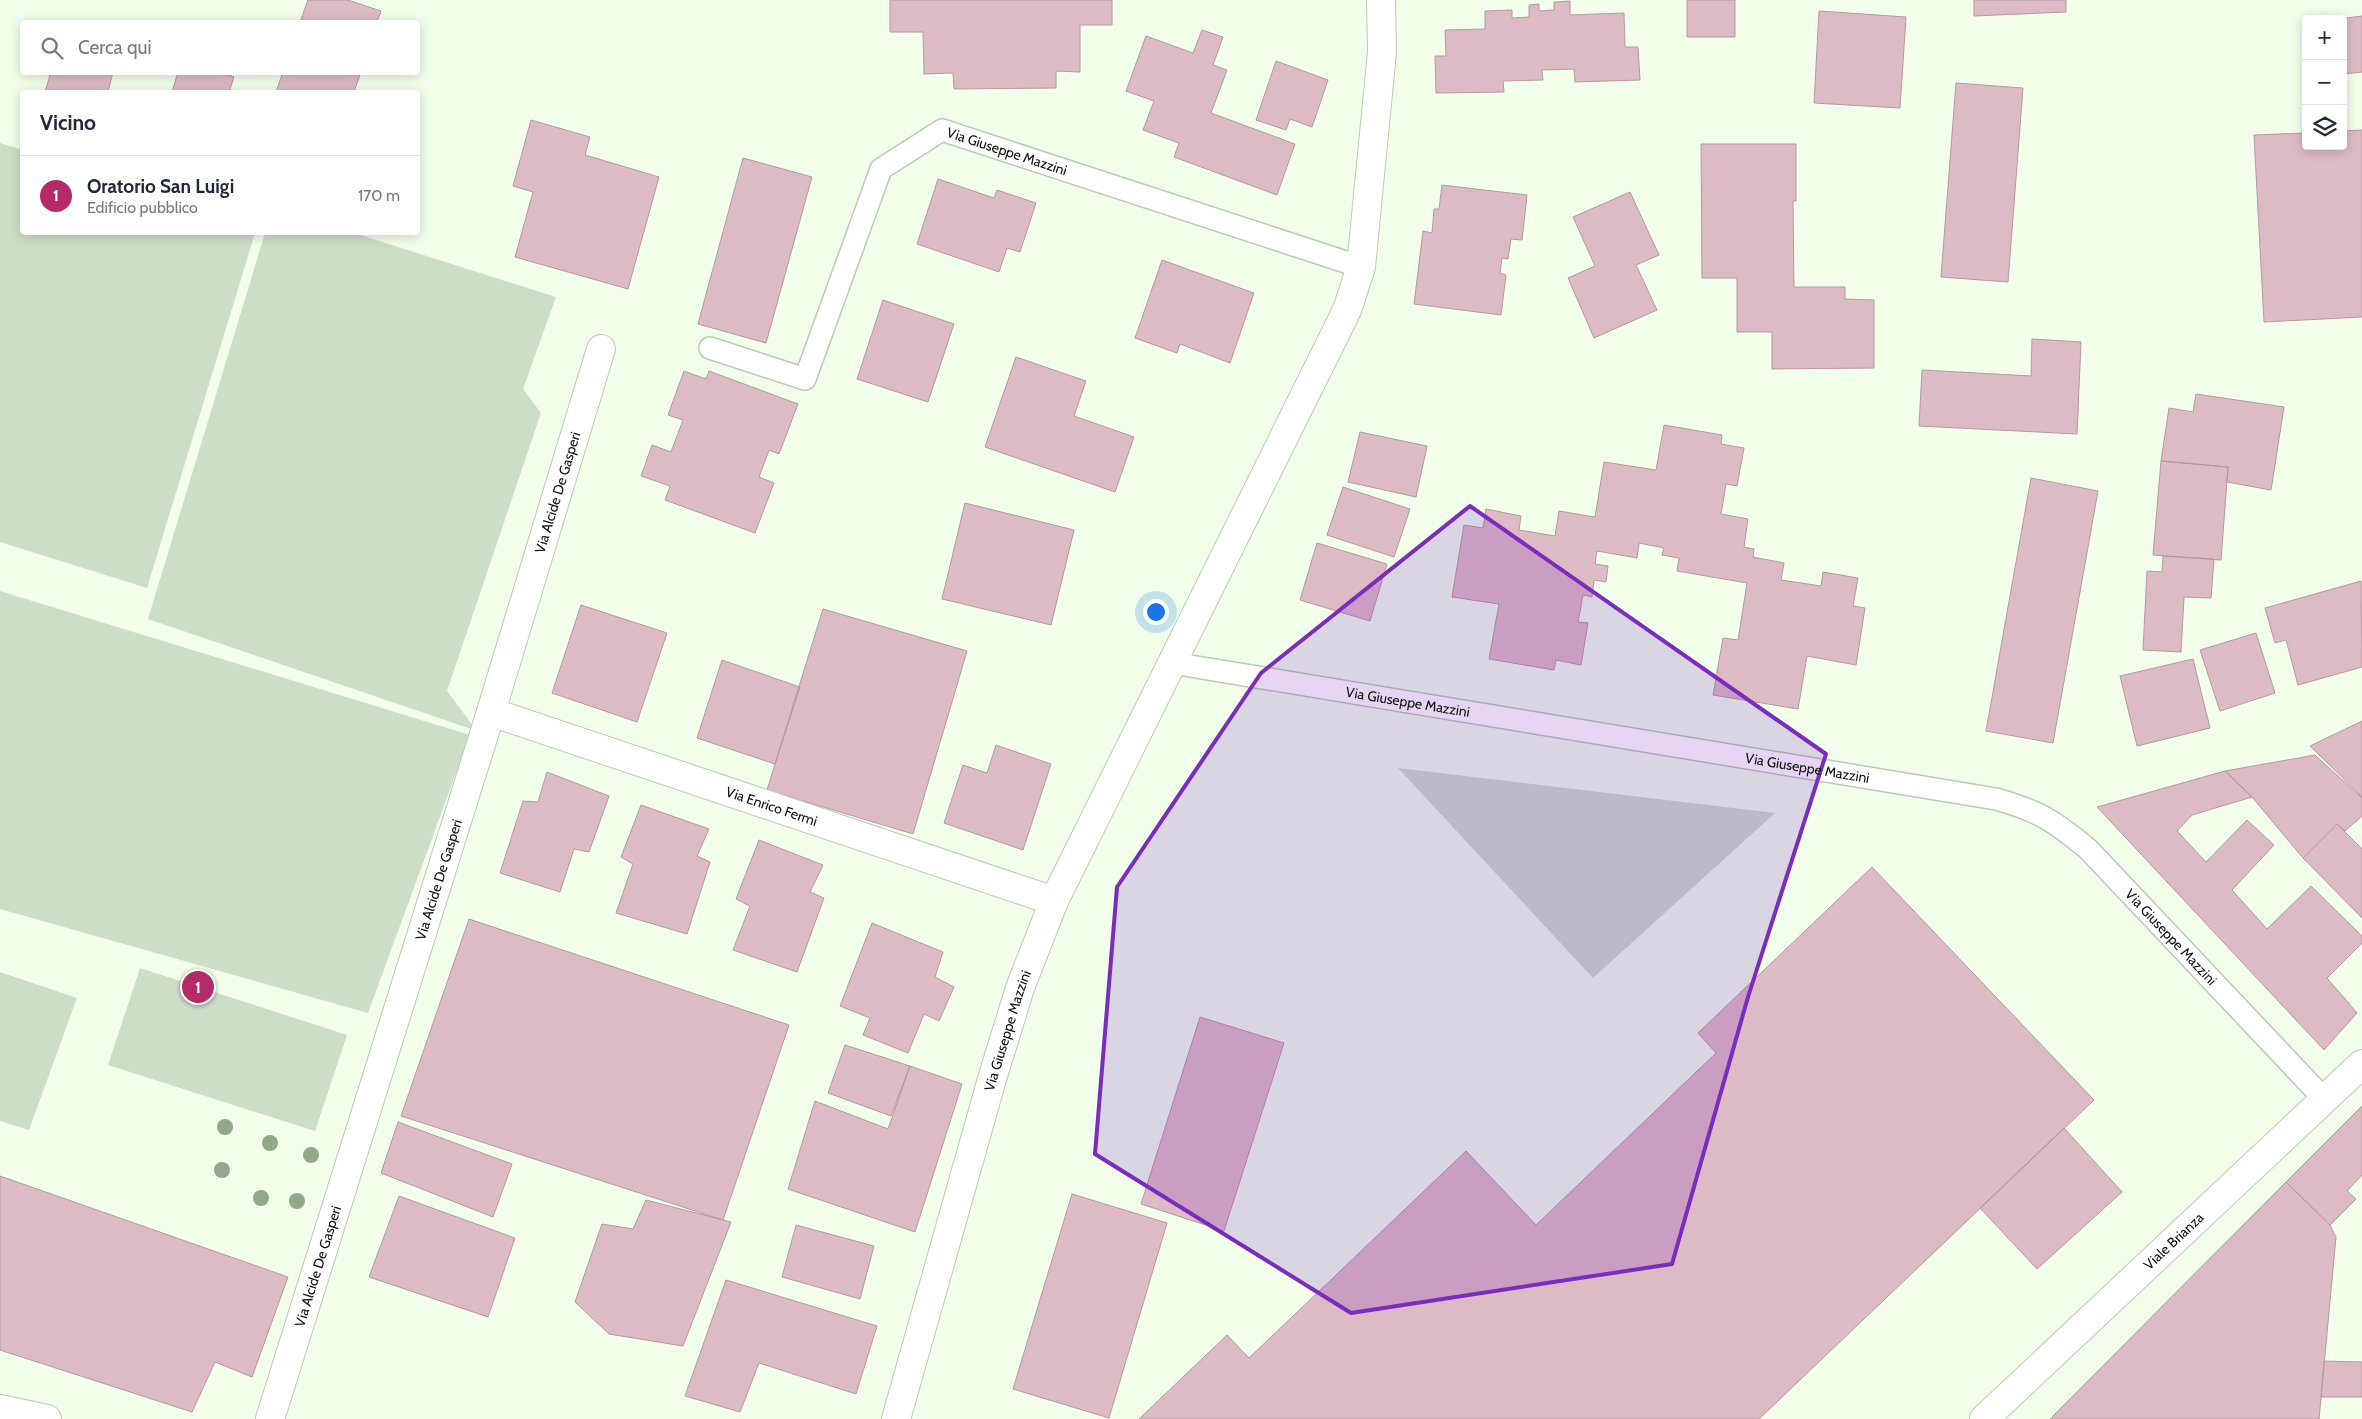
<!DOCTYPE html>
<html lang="it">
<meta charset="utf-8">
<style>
:root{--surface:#fff;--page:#f2f2f3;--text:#1f2937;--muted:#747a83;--line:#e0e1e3;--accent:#b52b67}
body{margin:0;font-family:Cabin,sans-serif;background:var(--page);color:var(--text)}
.controls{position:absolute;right:15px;top:15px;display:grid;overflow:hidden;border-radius:5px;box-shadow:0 2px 12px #0003}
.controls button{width:45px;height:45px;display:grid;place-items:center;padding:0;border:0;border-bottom:1px solid var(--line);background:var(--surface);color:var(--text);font:25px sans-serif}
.you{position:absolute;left:1155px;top:611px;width:18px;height:18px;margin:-12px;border:4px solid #fff;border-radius:50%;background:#1a73e8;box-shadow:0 0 0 8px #1a73e833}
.badge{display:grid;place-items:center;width:32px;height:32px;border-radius:50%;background:var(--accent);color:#fff;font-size:16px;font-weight:700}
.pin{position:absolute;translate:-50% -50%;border:2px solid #fff;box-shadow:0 1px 5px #0006}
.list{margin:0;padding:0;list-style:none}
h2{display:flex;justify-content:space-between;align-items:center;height:65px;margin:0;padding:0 20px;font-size:21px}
h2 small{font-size:16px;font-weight:400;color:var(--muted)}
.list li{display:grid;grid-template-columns:32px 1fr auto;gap:15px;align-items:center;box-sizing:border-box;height:80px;padding:0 20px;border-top:1px solid var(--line)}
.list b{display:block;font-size:19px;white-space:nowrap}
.list p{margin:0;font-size:16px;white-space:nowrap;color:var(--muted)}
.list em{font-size:16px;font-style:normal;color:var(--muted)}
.icon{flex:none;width:28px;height:28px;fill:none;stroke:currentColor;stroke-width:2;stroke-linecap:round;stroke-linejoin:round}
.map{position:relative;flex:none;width:2362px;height:1419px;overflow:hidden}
.search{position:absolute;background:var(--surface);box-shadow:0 2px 12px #0003;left:20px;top:20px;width:400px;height:55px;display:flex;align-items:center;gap:12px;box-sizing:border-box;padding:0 18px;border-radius:5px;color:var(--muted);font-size:19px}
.panel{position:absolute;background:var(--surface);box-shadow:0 2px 12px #0003;left:20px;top:90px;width:400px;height:145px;border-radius:5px}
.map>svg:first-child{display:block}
.green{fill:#ceddc8}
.building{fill:#ddbbc4;stroke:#b698a0}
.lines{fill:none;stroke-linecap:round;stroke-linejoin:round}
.lane-casing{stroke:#baccb4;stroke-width:24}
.street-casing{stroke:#baccb4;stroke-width:30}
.lane{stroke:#fff;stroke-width:21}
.street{stroke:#fff;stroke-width:28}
.tree{fill:#92a889}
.marked{fill:#7b2cbf;fill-opacity:0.2;stroke:#7b2cbf;stroke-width:4;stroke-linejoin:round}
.labels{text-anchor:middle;stroke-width:4;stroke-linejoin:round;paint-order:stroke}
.street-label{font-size:14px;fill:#0d120a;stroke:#fff}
</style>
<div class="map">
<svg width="2362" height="1419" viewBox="0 0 2362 1419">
<rect width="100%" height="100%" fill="#f1ffeb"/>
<path class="green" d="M0 143 22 150V232L255 233 147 588 0 542Z
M265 233H354L556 297 523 389 541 413 447 691 477 731 148 619Z
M0 591 470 735 368 1013 0 909Z
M1398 768 1775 813 1593 978Z
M140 968 347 1035 315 1131 108 1065Z
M0 972 77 998 29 1130 0 1121Z"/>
<path class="building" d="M308 0H348L381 11 377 22H300Z
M890 0H1112V25H1080V72L1056 71V88L954 89 953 73 924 74 923 32H890Z
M1687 0H1735V37H1687Z
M1974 0H2066V12L1974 16Z
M1570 1V15L1624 13 1625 47H1638L1640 80 1575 82 1574 69 1542 70 1543 80 1503 81 1504 92 1436 93 1435 56H1446L1445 30 1485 29V11L1512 10V18L1529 17V5L1539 4V11L1554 10V2Z
M1819 11 1906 17 1900 108 1814 103Z
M2362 16V72L2343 74V19H2339Z
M1202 30 1223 37 1213 65 1227 70 1211 113 1295 144 1277 195 1174 157 1179 143 1143 130 1154 101 1126 91 1146 36 1193 53Z
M1276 61 1328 80 1312 127 1290 119 1286 130 1256 120Z
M51 72H113L108 92H45Z
M178 72H220L234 77 229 92H172Z
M283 72H361L354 92H276Z
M1956 83 2023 88 2008 282 1941 277Z
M531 120 590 137 585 155 659 177 628 289 515 257 533 192 513 186Z
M2362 130V317L2264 322 2254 135 2306 133V146H2343V131Z
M1701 144H1796V201H1793L1794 287H1845V299L1874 300V368L1772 369V332H1737V278H1702Z
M743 158 812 177 766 343 698 324Z
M938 179 994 198 997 190 1036 203 1020 252 1007 248 999 272 917 244Z
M1442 185 1527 195 1522 240 1511 239 1508 259 1502 258 1500 273 1506 275 1501 315 1414 304 1423 231 1432 233 1434 209H1439Z
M1630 192 1659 255 1636 265 1657 310 1594 338 1568 278 1595 266 1573 217Z
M1162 260 1254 293 1230 363 1180 344 1177 353 1135 338Z
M883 300 954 324 928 402 857 379Z
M2032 339 2081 342 2077 434 1919 426 1922 370 2031 376Z
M1016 357 1086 381 1074 416 1134 437 1115 492 985 447Z
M684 371 706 379 709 371 798 404 779 454 769 450 759 477 774 483 755 533 665 500 670 486 641 476 652 445 671 452 683 420 668 415Z
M2196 394 2284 407 2271 490 2227 482 2228 467 2161 461 2169 408 2193 412Z
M1664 425 1722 435 1721 444 1744 448 1737 486 1726 484 1721 514 1748 519 1744 547 1754 549 1753 557 1784 563 1781 580 1821 586 1823 572 1858 578 1853 606 1865 608 1856 665 1807 656 1798 709 1713 695 1723 638 1738 640 1747 583 1677 571 1679 558 1662 555 1664 548 1639 543 1637 558 1597 551 1595 564 1608 566 1606 582 1594 580 1592 597 1583 595 1578 622 1588 623 1581 665 1556 660 1554 670 1489 659 1499 604 1452 597 1464 525 1483 528 1486 509 1521 516 1519 530 1555 536 1559 511 1595 517 1604 462 1656 470Z
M1360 432 1427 446 1416 497 1348 482Z
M2161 461 2228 467 2221 560 2153 555Z
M2031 478 2098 491 2053 743 1986 731Z
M1343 487 1410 509 1394 557 1327 535Z
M965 503 1074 530 1051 625 942 599Z
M1317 543 1387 564 1370 621 1300 600Z
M2163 556 2214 559 2211 598 2184 597 2181 652 2143 650 2147 571 2162 572Z
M2361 581 2362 667 2298 685 2286 640 2275 643 2265 608Z
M581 605 667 633 637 722 552 693Z
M823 609 967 651 913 834 767 790Z
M2256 633 2275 693 2220 711 2200 650Z
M2193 659 2210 728 2137 746 2120 676Z
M722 660 800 687 775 764 697 738Z
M2362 721V797L2310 746Z
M996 745 1051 764 1023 850 944 823 963 765 987 773Z
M2315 755 2362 798V816L2345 831 2337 824 2303 858 2252 797 2225 771Z
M2225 771 2252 797 2192 815 2177 831 2206 862 2247 820 2274 845 2232 890 2267 929 2311 886 2362 936V943L2327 978 2357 1013 2324 1050 2097 807Z
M547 772 609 796 589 852 574 849 560 892 500 873 523 801 538 802Z
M641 805 709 829 697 856 710 862 687 934 616 913 633 864 621 857Z
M2337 824 2362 849V918L2303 858Z
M759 840 823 865 810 892 824 898 797 972 733 950 750 906 736 899Z
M1872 867 2094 1100 1759 1419H1139L1227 1335 1249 1358 1466 1151 1536 1225 1716 1053 1698 1033Z
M469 919 789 1025 723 1220 401 1116Z
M872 923 943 952 935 977 954 987 939 1021 924 1014 908 1053 863 1035 870 1018 840 1006Z
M1200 1017 1284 1043 1224 1231 1141 1204Z
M845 1045 910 1066 891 1116 828 1093Z
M910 1066 962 1084 915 1232 788 1189 815 1101 888 1129Z
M2362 1106V1175L2347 1191 2356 1199 2330 1225 2286 1182Z
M398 1122 512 1164 493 1217 381 1173Z
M2064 1128 2122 1192 2037 1269 1980 1208Z
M0 1176 288 1277 252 1377 215 1362 192 1412 0 1350Z
M2286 1182 2330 1225 2336 1237 2319 1419H2050Z
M1072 1194 1167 1223 1109 1418 1013 1389Z
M399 1196 515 1238 488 1317 369 1277Z
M646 1200 731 1222 683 1346 609 1334 575 1302 602 1224 633 1229Z
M796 1225 874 1246 860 1299 782 1277Z
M726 1280 877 1326 856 1394 759 1363 740 1412 685 1396Z
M2324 1361 2362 1362V1397H2321Z"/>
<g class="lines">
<defs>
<g id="lane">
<path id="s1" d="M710 348 805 379 881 169 942 130 1361 267"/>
<path id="s2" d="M1172 663 1996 799C2039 811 2054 821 2088 849L2325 1100"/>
</g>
<g id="street">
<path id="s3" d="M491 712 1054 901"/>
<path d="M0 1409 47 1419"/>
<path id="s4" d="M270 1419 491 712 601 349"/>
<path id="s5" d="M896 1419 992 1079 1020 988 1054 901 1347 310 1361 267 1382 52 1381 0"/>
<path id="s6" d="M1984 1419 2362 1064"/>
</g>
</defs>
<use href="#lane" class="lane-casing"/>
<use href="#street" class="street-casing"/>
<use href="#lane" class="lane"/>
<use href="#street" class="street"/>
</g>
<g class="tree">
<circle cx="225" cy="1127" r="8"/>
<circle cx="270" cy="1143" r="8"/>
<circle cx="311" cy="1155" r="8"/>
<circle cx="222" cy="1170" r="8"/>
<circle cx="261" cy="1198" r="8"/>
<circle cx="297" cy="1201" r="8"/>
</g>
<path class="marked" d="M1470 506 1826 754 1748 997 1672 1264 1351 1313 1095 1154 1117 887 1261 673Z"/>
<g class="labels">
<g class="street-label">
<text dy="5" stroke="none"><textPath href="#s1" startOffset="464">Via Giuseppe Mazzini</textPath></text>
<text dy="5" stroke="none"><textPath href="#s4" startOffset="970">Via Alcide De Gasperi</textPath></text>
<text dy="5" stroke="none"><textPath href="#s2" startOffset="239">Via Giuseppe Mazzini</textPath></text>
<text dy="5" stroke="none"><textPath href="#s2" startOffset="644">Via Giuseppe Mazzini</textPath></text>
<text dy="5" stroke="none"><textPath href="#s3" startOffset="296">Via Enrico Fermi</textPath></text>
<text dy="5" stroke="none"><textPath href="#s4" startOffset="565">Via Alcide De Gasperi</textPath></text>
<text dy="5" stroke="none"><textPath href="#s2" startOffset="1062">Via Giuseppe Mazzini</textPath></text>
<text dy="5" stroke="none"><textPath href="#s5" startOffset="404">Via Giuseppe Mazzini</textPath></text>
<text dy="5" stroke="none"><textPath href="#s6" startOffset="260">Viale Brianza</textPath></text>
<text dy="5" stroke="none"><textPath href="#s4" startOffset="160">Via Alcide De Gasperi</textPath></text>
</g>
</g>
</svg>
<div class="controls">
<button>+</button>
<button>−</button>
<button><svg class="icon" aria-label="layers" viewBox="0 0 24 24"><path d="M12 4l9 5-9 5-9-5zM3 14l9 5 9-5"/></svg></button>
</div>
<div class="you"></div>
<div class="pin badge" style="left:198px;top:987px">1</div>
<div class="search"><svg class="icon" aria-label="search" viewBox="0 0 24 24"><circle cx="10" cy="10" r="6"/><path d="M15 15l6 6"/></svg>Cerca qui</div>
<section class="panel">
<h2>Vicino<small></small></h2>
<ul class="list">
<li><span class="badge">1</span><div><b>Oratorio San Luigi</b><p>Edificio pubblico</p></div><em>170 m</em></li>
</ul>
</section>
</div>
